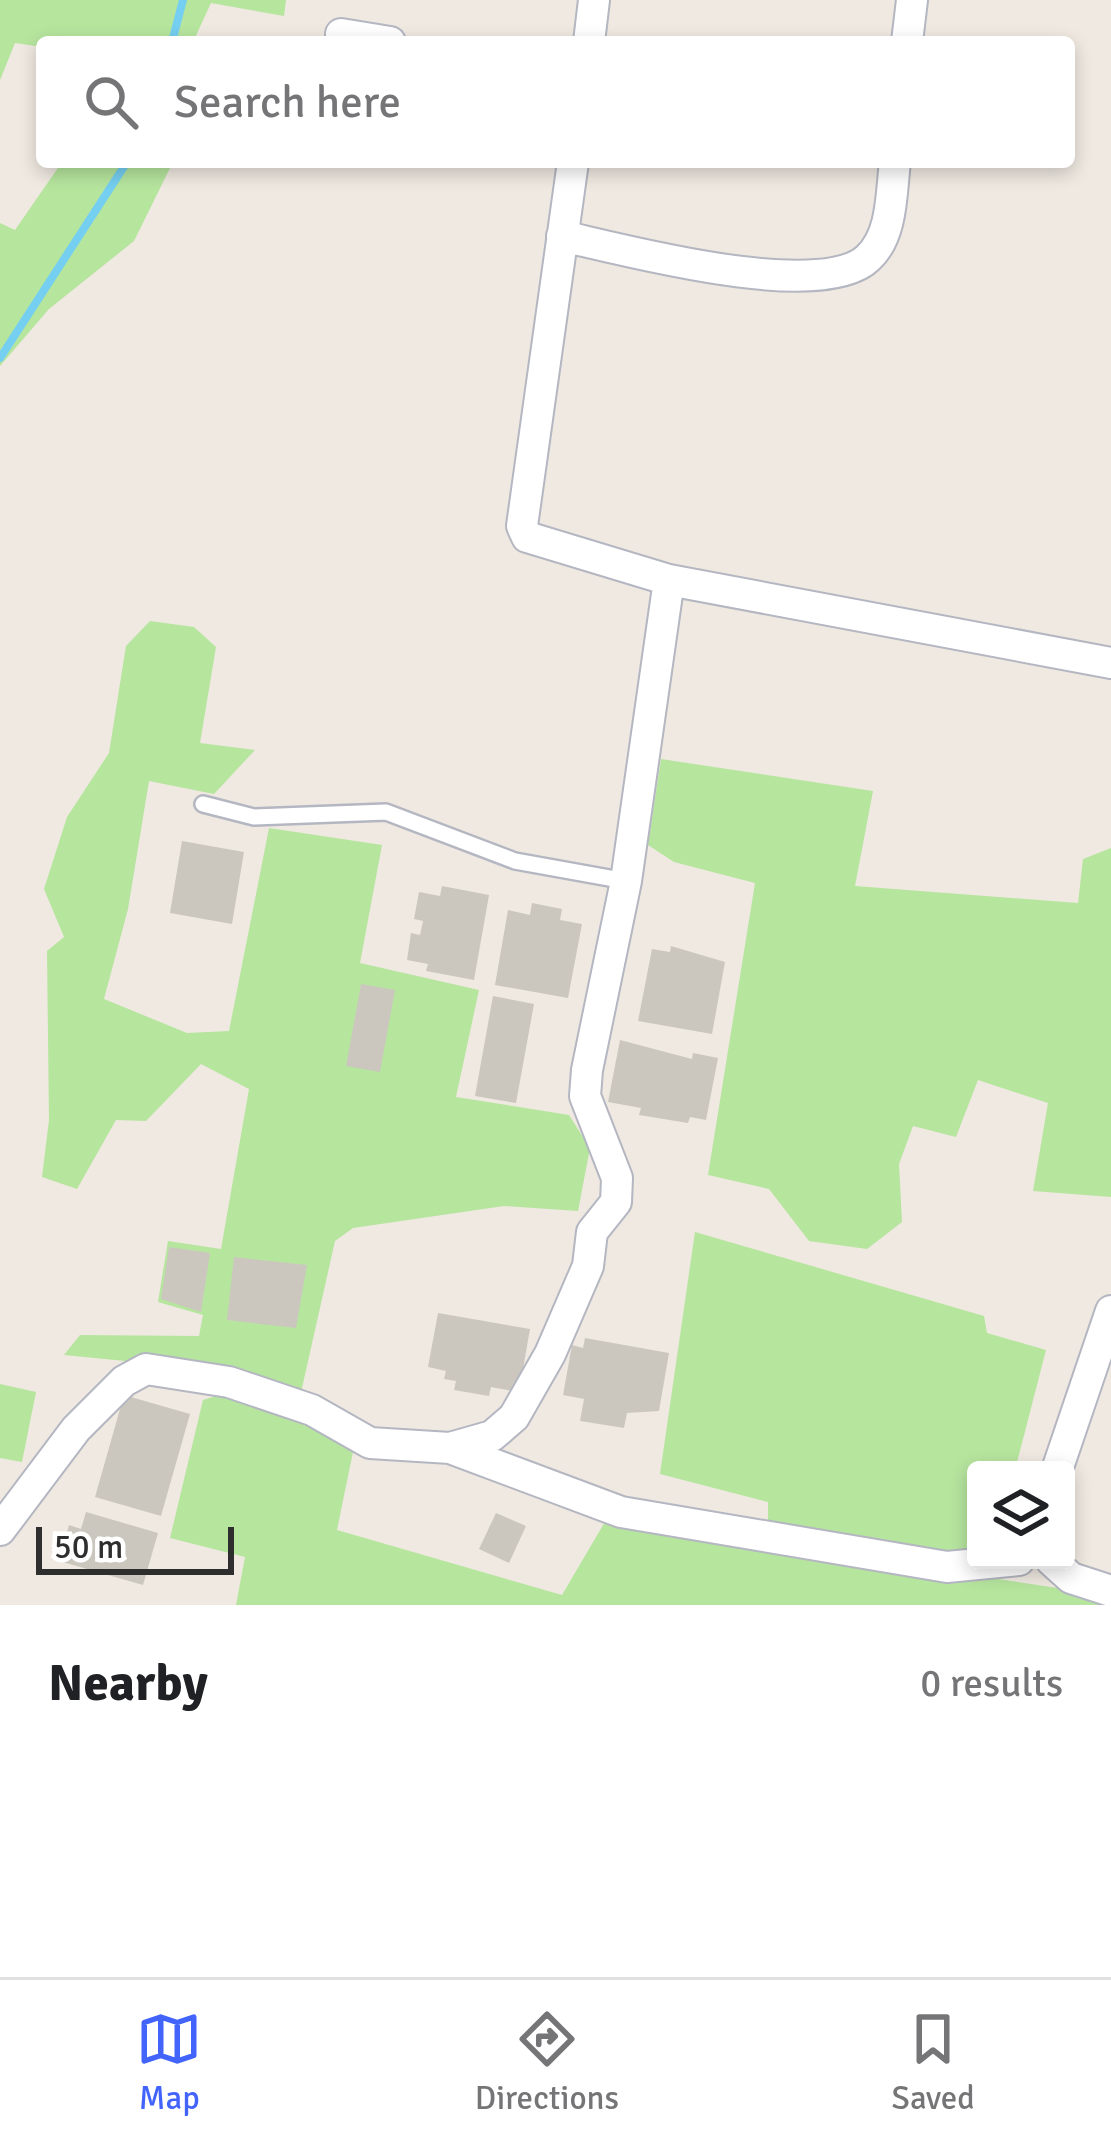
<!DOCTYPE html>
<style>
:root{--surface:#fff;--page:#f2f2f2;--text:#202124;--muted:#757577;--line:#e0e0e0;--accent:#4264fb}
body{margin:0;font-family:Signika,sans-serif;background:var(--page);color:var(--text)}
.controls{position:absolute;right:36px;bottom:36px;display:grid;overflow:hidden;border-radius:12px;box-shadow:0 6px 18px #0003}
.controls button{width:108px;height:108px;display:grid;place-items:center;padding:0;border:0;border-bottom:3px solid var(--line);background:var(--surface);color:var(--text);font:60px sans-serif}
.scale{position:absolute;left:36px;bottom:30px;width:198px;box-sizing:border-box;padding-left:12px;border:6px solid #2e2e2e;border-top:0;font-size:33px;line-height:42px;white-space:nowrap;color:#2e2e2e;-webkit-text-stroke:9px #fff;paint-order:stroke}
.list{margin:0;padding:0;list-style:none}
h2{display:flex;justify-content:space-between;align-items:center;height:156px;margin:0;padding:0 48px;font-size:51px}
h2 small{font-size:39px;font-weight:400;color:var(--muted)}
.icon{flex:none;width:66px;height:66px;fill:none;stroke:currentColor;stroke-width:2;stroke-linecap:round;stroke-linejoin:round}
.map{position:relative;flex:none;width:1111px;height:1605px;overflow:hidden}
.search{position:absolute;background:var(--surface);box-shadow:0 6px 18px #0003;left:36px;right:36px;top:36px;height:132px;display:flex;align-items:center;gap:30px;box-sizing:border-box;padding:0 42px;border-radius:12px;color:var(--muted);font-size:45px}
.sheet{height:372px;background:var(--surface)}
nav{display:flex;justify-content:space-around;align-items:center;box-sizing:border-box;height:168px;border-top:3px solid var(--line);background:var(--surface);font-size:33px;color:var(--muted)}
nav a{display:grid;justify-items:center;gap:6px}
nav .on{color:var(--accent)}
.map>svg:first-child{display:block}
.green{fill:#b6e59e}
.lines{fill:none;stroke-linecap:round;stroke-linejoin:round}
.stream{stroke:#75cff0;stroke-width:8}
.building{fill:#cbc7bf}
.lane-casing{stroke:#b4b7c1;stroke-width:20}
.street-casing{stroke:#b4b7c1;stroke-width:34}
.lane{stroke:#fff;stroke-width:15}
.street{stroke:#fff;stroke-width:30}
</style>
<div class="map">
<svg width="1111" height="1605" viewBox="0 0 1111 1605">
<rect width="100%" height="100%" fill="#efe9e1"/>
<path class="green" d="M0 0H286L284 16 211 3 193 42H42V47L15 43 0 80Z
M62 162H173L134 241 49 309 0 366V223L15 230Z
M150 621 194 627 216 647 200 743 255 750 214 794 149 781 128 909 104 999 187 1033 229 1031 269 828 382 845 360 963 479 990 456 1097 569 1115 590 1148 578 1211 504 1206 353 1228 335 1241 300 1397 207 1369 64 1355 80 1335 199 1336 203 1315 158 1302 168 1241 221 1249 249 1089 201 1064 146 1121 116 1120 77 1189 42 1177 49 1120 47 951 64 937 44 889 67 817 109 753 126 646Z
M661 759 873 791 855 886 1078 903 1083 859 1111 848V1197L1033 1191 1048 1103 978 1080 956 1137 913 1126 899 1164 902 1222 867 1249 809 1241 769 1189 708 1175 755 883 674 862 648 845Z
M695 1232 984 1316 987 1333 1046 1350 1015 1470H976V1556L768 1525V1502L660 1474Z
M0 1384 36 1392 22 1462 0 1458Z
M229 1392 295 1414 354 1447 337 1530 562 1595 606 1520 1111 1596V1605H236L245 1557 170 1538 203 1400Z"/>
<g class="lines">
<path class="stream" d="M172 42 183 0
M0 358 127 162"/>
</g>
<path class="building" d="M182 841 244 852 232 924 170 913Z
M442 886 489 895 474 980 426 971 428 964 407 960 411 933 420 935 423 921 414 919 419 892 440 896Z
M532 903 562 909 560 920 582 924 568 998 495 985 508 910 530 915Z
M671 946 725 962 712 1034 638 1021 652 949 670 952Z
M361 984 395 990 380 1072 346 1066Z
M493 996 534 1004 516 1103 475 1096Z
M620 1040 692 1059 693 1053 718 1058 706 1120 690 1117 688 1123 639 1115 641 1108 608 1102Z
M169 1247 210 1253 201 1312 161 1299Z
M234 1257 307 1265 296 1328 227 1320Z
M438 1313 530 1329 519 1392 491 1387 489 1396 454 1390 456 1381 444 1379 446 1371 428 1367Z
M585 1338 669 1353 659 1411 627 1413 624 1428 580 1421 584 1399 563 1395 572 1345 583 1348Z
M124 1395 190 1414 161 1516 95 1497Z
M86 1512 158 1533 143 1585 59 1561 69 1525 81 1529Z
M496 1513 526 1526 509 1563 479 1549Z"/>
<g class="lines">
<defs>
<path id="lane" d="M203 804 254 817 386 812 515 861 626 881"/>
<path id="street" d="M341 34 390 42
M589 42 594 0
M907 42 912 0
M573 162 522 526 527 537 669 580 1111 663
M562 236C624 250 821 303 868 258 893 235 891 193 895 162
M450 1448 621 1512 947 1567 1019 1560
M1057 1470 1111 1311
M0 1530 76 1429 124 1381 146 1369 229 1382 312 1410 370 1443 450 1448 492 1436 514 1417 550 1354 588 1266 592 1232 616 1202 617 1178 585 1096 587 1070 626 881 669 580
M1051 1560 1071 1578 1111 1591"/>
</defs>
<use href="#lane" class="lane-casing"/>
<use href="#street" class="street-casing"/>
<use href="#lane" class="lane"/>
<use href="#street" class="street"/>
</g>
</svg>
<div class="controls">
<button><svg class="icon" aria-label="layers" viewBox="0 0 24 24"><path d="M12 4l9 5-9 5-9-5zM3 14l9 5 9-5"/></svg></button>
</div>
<div class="scale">50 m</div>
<div class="search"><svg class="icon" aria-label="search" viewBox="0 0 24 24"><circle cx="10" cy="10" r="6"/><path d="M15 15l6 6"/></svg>Search here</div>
</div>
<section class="sheet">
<h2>Nearby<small>0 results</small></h2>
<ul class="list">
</ul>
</section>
<nav>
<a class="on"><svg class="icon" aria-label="map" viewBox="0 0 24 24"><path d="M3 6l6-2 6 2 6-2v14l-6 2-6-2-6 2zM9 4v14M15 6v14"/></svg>Map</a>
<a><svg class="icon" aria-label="directions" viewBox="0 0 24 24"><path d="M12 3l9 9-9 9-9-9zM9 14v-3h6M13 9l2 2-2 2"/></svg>Directions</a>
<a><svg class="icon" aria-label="saved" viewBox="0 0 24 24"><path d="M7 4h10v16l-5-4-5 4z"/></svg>Saved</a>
</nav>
